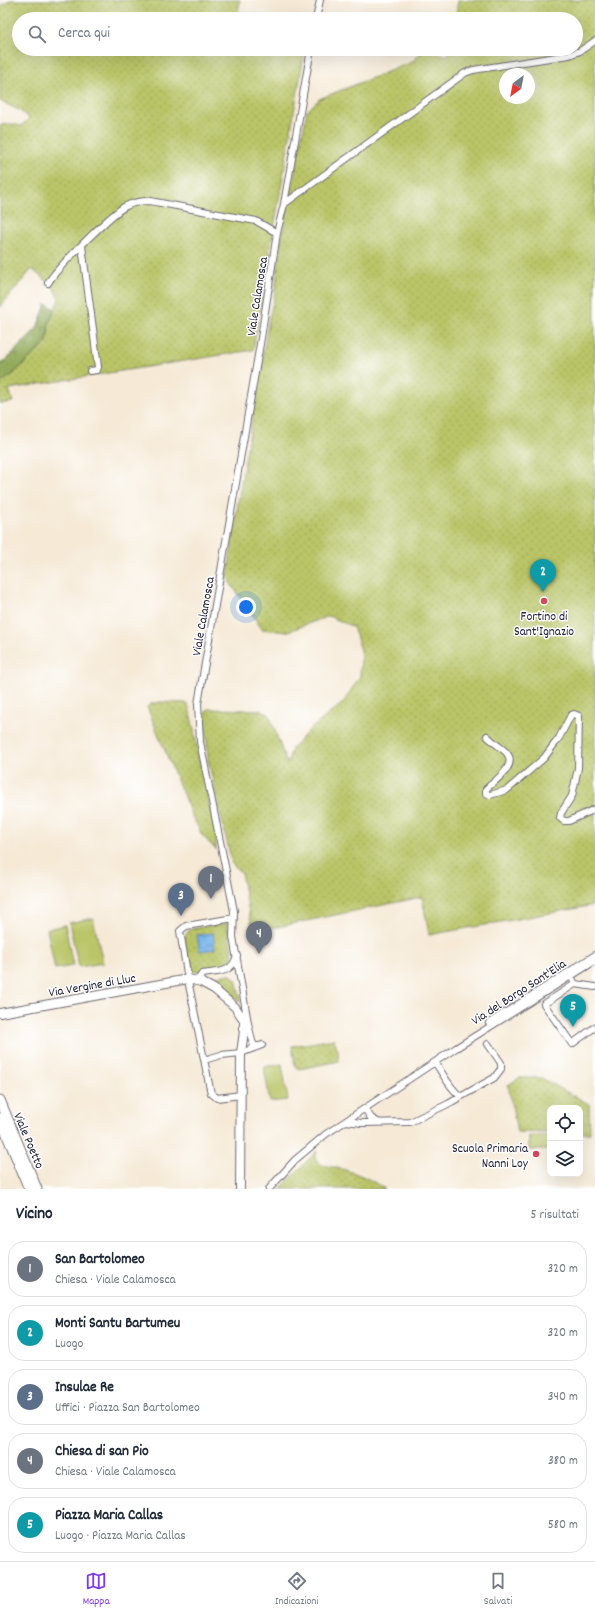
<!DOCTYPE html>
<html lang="it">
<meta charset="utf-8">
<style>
:root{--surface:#fff;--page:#f2f2f3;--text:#1f2937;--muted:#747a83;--line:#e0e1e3;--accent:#7c3aed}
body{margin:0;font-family:Dekko,sans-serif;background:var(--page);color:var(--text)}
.controls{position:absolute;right:12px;bottom:12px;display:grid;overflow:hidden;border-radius:8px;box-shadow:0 4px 16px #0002}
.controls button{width:36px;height:36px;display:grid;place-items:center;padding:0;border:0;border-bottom:1px solid var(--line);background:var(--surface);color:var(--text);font:20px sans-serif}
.compass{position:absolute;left:499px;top:68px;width:36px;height:36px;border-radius:50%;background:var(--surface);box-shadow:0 4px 16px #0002;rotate:212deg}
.you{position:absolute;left:246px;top:607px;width:14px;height:14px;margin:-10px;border:3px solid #fff;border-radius:50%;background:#1a73e8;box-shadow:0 0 0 6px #1a73e833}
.badge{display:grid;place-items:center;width:26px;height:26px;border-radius:50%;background:var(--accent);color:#fff;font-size:13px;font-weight:700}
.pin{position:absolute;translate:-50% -33px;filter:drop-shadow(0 1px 2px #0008)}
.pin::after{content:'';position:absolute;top:21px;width:14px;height:12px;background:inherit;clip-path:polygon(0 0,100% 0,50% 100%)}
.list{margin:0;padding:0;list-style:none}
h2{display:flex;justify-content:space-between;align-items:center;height:52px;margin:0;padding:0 16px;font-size:17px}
h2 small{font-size:13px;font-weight:400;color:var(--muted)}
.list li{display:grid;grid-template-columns:26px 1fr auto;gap:12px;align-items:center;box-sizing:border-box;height:56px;margin:0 8px 8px;padding:0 8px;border:1px solid var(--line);border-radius:16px}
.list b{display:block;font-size:15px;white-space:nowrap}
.list p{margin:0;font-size:13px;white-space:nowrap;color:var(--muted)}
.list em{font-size:13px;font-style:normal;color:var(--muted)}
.icon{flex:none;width:22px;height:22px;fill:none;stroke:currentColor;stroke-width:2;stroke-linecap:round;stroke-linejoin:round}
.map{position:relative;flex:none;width:595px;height:1189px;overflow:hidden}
.search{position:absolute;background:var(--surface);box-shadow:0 4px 16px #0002;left:12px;right:12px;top:12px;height:44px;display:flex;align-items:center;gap:10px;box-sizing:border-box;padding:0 14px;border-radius:22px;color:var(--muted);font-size:15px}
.sheet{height:372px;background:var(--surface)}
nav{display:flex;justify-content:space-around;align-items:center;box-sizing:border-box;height:56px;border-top:1px solid var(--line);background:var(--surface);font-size:11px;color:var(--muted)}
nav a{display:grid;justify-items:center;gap:2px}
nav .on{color:var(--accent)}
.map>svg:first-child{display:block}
.green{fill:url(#green-dots);stroke:#6e7451;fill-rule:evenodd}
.forest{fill:url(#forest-crowns);stroke:#5a664c}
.pitch{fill:#b9c567;stroke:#6e7451}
.water{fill:url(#water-waves);stroke:#4e6c94}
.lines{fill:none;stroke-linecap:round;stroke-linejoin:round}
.minor-casing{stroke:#6c6872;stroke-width:8}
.tertiary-casing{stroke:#6c6872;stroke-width:10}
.secondary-casing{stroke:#6c6872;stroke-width:11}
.minor{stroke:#fff;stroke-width:6}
.tertiary{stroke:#fff;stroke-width:8}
.secondary{stroke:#fff;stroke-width:9}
.poi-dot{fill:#d1495b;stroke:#fff;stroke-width:1.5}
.labels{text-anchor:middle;stroke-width:3;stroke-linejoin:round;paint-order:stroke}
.street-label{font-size:13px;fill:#22223b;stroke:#fff}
.poi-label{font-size:13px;fill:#22223b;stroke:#fff}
</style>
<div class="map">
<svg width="595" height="1189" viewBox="0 0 595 1189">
<defs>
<pattern id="green-dots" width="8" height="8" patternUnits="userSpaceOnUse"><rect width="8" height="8" fill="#b9c567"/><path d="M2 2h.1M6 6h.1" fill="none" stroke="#9fa95a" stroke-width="1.8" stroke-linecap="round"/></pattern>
<pattern id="forest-crowns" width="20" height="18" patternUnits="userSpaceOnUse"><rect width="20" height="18" fill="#92aa5c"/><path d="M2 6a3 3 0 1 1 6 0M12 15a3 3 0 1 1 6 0" fill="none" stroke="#778a4d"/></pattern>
<pattern id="water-waves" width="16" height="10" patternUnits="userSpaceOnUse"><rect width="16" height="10" fill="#79b7ec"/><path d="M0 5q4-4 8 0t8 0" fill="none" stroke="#6394c0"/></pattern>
</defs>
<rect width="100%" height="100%" fill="#fff"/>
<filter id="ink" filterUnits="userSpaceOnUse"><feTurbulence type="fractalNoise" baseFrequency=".025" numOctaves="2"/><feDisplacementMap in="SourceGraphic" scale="8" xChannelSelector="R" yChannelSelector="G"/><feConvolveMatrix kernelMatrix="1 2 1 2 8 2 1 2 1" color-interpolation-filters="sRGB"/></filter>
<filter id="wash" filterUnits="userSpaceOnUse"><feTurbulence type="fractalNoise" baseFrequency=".012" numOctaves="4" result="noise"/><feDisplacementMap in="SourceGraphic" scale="16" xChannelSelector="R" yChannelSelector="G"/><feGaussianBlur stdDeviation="0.9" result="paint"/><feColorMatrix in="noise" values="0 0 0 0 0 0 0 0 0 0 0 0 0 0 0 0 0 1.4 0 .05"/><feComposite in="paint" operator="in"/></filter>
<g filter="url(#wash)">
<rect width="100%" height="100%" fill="#f6ead7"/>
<path class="green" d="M10 0H240L237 19H19V49H272L304 55 253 350 9 389 13 402 0 404V383L12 375 47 342 49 323 59 299 53 287 32 269 0 307V125L12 124 21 126 29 118 19 110 0 101V7Z
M458 0H595V905L429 935 422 897 253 932 241 873 232 864 208 760 205 714 208 709 261 710 269 714 287 764 292 749 309 730 343 703 360 676 361 650 353 627 329 616 286 632 262 629 227 578 239 496 269 318 274 299 281 240 307 111 319 99 412 62 424 49 448 56 449 49H576V19H455ZM505 74H529V98H505Z
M161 702 186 703 189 707 216 836V850L202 835 191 814 147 707 150 704Z
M227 923 233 957 227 967 190 972 184 937 190 929Z
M229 974 236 979 241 1001 239 1002 214 978V977Z
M334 1039 338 1050 339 1061 299 1069 295 1066 292 1046Z
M519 1078H541L589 1104 590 1133H580V1108H550V1133L517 1132 508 1085Z
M317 1151 315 1158 321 1165C344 1168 365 1175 385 1189H280Z"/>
<path class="forest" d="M46 304 55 309 49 323 47 342 12 375 0 383V363L6 360 37 328Z"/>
<path class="pitch" d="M93 918 103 963 79 967 69 923Z
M65 925 73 966 55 969 47 929Z
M282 1064 288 1100 270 1102 264 1067Z
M529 1136H550V1150H529Z"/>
<path class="water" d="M213 933 215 949 200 951 197 935Z"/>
</g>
<g filter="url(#ink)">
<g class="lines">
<defs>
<path id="minor" d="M316 19 320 0
M284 204 465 73 473 70 569 55 580 51 595 41
M82 246 98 367 97 370 90 371
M48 283C55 270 113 212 126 206 134 202 142 201 150 201L256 221 277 233
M487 736C493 742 500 747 506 752 519 766 494 781 486 789V793L490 795 507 790 544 758 559 738 571 715 574 714 579 716 578 768 572 796 561 813 560 818 564 821H569L595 809
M234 918 186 926 180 931 189 985 210 1089 211 1093 217 1098 241 1095
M573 980 575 984 595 987
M197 981 202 974C219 971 231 974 237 956
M575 984 544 1004 572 1044 595 1027
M248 1023 252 1041 254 1045 257 1046
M489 1023 595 955
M245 1030 248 1023 233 937 234 911 200 742 198 704 261 338 277 233 284 204 311 49
M204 1060 221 1055 241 1053 262 1045
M435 1062C443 1074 449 1087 460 1096
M365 1109 371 1118 378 1122
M346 1121 362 1123 410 1122 448 1104 476 1088 494 1078 501 1069V1063L488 1044
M269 1189 295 1160 326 1134 456 1048 595 961"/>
<path id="tertiary" d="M0 1013 188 979 201 982 214 989 235 1007 244 1020V1031L241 1053 240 1189"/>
<path id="secondary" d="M0 1100 37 1189
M0 1118 29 1189"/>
</defs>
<use href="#minor" class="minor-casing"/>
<use href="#tertiary" class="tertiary-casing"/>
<use href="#secondary" class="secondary-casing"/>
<use href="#minor" class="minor"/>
<use href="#tertiary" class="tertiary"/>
<use href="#secondary" class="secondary"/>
</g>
</g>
<g class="poi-dot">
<circle cx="544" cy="601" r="4"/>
<circle cx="536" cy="1154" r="4"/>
</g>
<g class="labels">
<g class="street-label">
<text transform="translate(256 296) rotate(-81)" y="5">Viale Calamosca</text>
<text transform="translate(202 616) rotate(-80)" y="5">Viale Calamosca</text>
<text transform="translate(92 984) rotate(-10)" y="5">Via Vergine di Lluc</text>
<text transform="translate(518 991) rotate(-33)" y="5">Via del Borgo Sant'Elia</text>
<text transform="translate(30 1140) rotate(67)" y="5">Viale Poetto</text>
</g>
<g class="poi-label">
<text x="544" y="620">Fortino di<tspan x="544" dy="15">Sant'Ignazio</tspan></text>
<text x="528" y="1152" text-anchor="end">Scuola Primaria<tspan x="528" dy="15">Nanni Loy</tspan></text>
</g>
</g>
</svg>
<div class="controls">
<button><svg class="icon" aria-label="locate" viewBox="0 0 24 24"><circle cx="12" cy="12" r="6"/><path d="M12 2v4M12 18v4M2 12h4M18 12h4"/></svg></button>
<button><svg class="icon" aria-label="layers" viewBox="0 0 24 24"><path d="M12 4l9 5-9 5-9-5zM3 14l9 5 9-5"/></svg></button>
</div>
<svg class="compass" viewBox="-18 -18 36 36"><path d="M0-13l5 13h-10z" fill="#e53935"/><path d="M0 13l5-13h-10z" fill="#747a83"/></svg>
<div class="you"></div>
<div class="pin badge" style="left:211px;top:899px;background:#6b7280">1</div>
<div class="pin badge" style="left:543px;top:592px;background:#0f9aa8">2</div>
<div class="pin badge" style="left:181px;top:916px;background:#5c6f8a">3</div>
<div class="pin badge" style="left:259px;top:954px;background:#6b7280">4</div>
<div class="pin badge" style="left:573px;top:1027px;background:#0f9aa8">5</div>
<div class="search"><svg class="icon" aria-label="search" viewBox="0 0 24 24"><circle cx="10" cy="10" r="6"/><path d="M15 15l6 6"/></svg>Cerca qui</div>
</div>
<section class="sheet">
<h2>Vicino<small>5 risultati</small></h2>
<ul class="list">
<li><span class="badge" style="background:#6b7280">1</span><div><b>San Bartolomeo</b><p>Chiesa · Viale Calamosca</p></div><em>320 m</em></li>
<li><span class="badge" style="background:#0f9aa8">2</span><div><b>Monti Santu Bartumeu</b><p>Luogo</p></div><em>320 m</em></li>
<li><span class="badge" style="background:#5c6f8a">3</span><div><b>Insulae Re</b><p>Uffici · Piazza San Bartolomeo</p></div><em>340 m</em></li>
<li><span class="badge" style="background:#6b7280">4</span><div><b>Chiesa di san Pio</b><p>Chiesa · Viale Calamosca</p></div><em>380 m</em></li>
<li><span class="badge" style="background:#0f9aa8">5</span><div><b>Piazza Maria Callas</b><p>Luogo · Piazza Maria Callas</p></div><em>580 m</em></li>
</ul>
</section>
<nav>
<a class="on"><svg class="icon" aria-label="map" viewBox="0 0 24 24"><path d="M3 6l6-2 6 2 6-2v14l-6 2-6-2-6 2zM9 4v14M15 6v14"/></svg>Mappa</a>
<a><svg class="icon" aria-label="directions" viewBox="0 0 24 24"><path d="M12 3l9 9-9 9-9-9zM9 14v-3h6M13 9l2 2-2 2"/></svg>Indicazioni</a>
<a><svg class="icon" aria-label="saved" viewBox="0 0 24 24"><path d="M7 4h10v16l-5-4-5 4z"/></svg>Salvati</a>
</nav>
